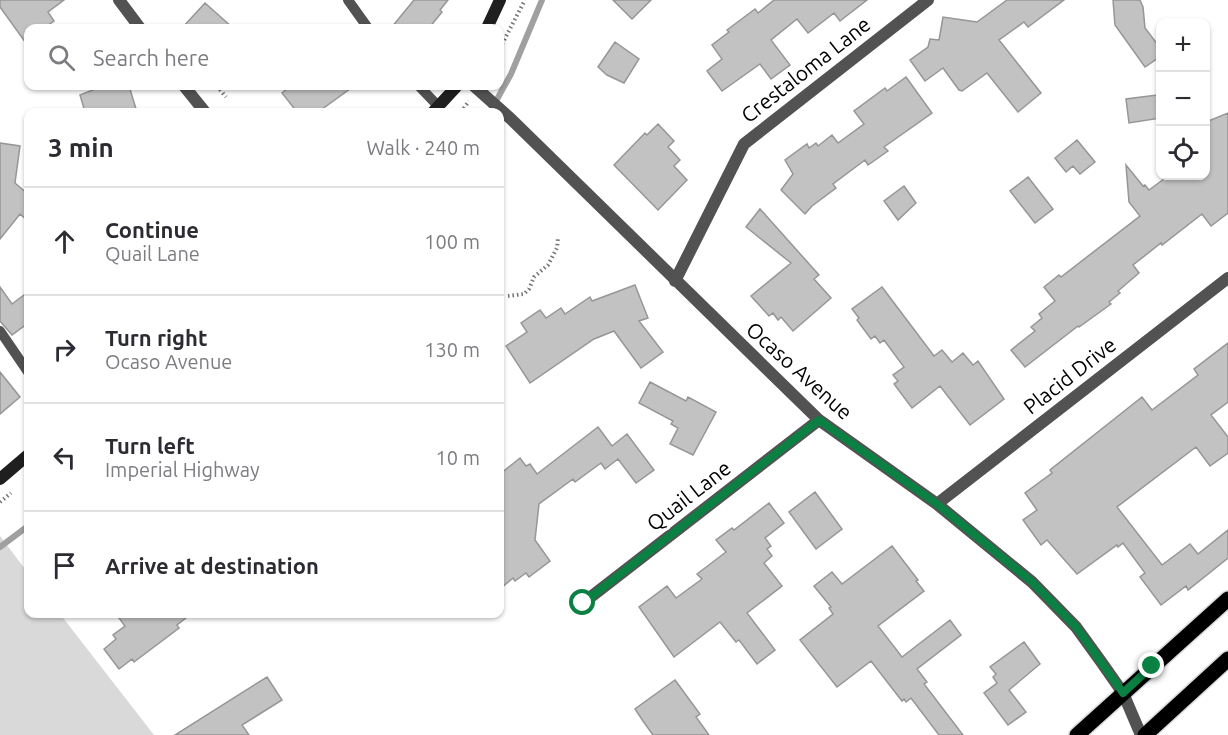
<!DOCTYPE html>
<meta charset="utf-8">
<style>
:root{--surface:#fff;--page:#f7f7f7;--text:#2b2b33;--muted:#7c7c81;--line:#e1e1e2}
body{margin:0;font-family:Ubuntu,sans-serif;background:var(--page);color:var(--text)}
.controls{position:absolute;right:18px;top:18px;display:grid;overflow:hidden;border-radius:12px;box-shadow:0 2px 4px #0004}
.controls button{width:54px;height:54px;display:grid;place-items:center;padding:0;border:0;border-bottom:2px solid var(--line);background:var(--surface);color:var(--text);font:30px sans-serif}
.stop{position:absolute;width:18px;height:18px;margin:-14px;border:4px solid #0b8043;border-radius:50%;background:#fff}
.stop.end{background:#0b8043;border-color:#fff;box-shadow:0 2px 6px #0008}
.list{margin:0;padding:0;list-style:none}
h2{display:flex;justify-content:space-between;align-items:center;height:78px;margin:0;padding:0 24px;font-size:26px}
h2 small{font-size:20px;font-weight:400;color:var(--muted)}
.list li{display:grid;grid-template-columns:39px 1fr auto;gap:18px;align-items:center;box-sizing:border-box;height:108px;padding:0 24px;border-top:2px solid var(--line)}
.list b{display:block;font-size:22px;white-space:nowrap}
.list p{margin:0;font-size:20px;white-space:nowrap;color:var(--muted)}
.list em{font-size:20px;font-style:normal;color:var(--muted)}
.icon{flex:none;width:33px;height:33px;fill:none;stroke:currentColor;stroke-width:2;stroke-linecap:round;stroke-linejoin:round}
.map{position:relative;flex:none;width:1228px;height:735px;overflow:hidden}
.search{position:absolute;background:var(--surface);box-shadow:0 2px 4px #0004;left:24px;top:24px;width:480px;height:66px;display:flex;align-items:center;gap:15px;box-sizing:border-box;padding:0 21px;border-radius:12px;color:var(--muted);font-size:22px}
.panel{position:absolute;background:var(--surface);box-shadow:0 2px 4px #0004;left:24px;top:108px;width:480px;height:510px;border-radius:12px}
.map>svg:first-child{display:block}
.green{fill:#d9d9d9}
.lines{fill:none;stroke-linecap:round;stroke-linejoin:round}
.stream{stroke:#a0a0a0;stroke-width:6}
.building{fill:#c2c2c2;stroke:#969696;stroke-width:1.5}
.primary-casing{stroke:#dbdbdb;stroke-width:18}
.path{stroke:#747474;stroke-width:4;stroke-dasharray:1.5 3;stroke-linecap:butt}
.lane{stroke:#525252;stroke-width:10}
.street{stroke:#525252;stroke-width:12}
.secondary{stroke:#1f1f1f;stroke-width:12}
.primary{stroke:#000;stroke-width:15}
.route{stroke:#0b8043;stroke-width:8}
.labels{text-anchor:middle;stroke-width:6;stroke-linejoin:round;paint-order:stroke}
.street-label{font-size:21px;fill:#000;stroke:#fff}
</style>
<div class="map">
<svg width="1228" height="735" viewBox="0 0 1228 735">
<rect width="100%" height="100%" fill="#fff"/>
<path class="green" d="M0 536 28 573V614H60L154 735H0Z"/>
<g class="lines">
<path class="stream" d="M490 112 511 74 542 0
M0 547 28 526"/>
</g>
<path class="building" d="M0 0H64L48 12 54 21 44 28H28V46L0 7Z
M414 0H448L440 10 442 12 429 28H391Z
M613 0H651L632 19Z
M774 0H867L840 21 834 13 808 33 797 19 771 40 790 65 771 79 760 64 722 91 707 71 722 59 712 45 729 32 727 30 755 9 758 13Z
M1007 0H1064L1028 27 1024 22 999 40 1041 93 1018 112 987 73 962 91 959 90 943 68 925 81 910 60 928 47 930 39 939 40 943 17 977 22Z
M1113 0H1140L1143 7 1145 28 1161 49V56L1145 67 1115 25Z
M205 3 233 28H182Z
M615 42 639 59 624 83 607 75 598 67Z
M906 77 932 113 884 147 888 151 868 165 865 160 833 184 836 188 812 206 805 214 781 190 793 174 785 160 807 144 809 148 816 143 818 146 832 135 838 143 864 124 854 111 885 88 887 91Z
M92 86H129L137 112H85L80 95 93 90Z
M291 86H354L318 112H297L282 93Z
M1157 95 1161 118 1129 123 1126 99Z
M1228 113V213L1211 226 1202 214 1162 245 1161 243 1133 265 1139 273 1118 291 1120 293 1109 302 1111 304 1079 327 1078 326 1025 367 1011 350 1035 331 1031 327 1042 318 1039 314 1055 301 1044 287 1059 275 1061 277 1140 216 1129 202 1126 165 1143 186 1145 185 1149 190 1168 176H1206V122Z
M658 124 674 141 668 147 680 160 674 166 687 180 658 210 614 165 645 133 647 135Z
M1077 140 1095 162 1080 174 1073 166 1066 172 1055 158Z
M0 143 20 146 15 183 28 194V221L20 214 0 239Z
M1028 177 1053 209 1035 223 1010 191Z
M904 186 916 203 898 220 884 201Z
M760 209 819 275 814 279 831 298 793 331 781 317 778 320 773 313 769 316 751 296 791 263 746 227Z
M635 285 648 318 639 321 663 352 641 368 614 331 594 339 530 383 506 346 527 332 521 323 540 310 546 318 561 308 565 314 590 297 592 301Z
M0 287 12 304 28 292V323L12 335 0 321Z
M882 287 934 356 942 350 952 362 963 353 973 365 978 361 1004 399 970 425 940 386 912 408 894 384 898 381 893 375 904 367 884 340 880 343 875 336 871 339 857 320 859 318 852 309Z
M1228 343V402L1211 415 1228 437V453L1210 466 1196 447 1117 507 1162 565 1190 544 1198 554 1228 530V558L1188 590 1186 586 1161 605 1140 577 1145 573 1123 543 1118 547 1117 545 1077 574 1047 540 1041 545 1023 520 1037 510 1025 493 1052 473 1050 470 1142 397 1152 410 1198 375 1194 369Z
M0 372 20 397 0 414Z
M650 382 686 401 688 397 716 412 693 455 670 444 678 428 671 424 673 421 639 403Z
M598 427 612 446 627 434 654 470 636 483 618 459 605 469 601 463 575 482 573 479 539 504 535 540 550 561 529 577 526 573 515 581 513 578 500 589V474L520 458 526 466 530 464 537 474Z
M815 492 842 529 816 549 789 512Z
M769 503 784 523 765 538 771 546 767 549 772 556 764 563 782 586 747 613 775 650 757 664 739 640 736 642 720 622 674 657 639 607 667 586 676 598 702 579 697 574 726 552 716 540 732 528 734 530Z
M892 546 918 580 916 581 924 591 878 626 902 657 950 620 961 635 917 669 927 682 924 684 963 735H939L911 698 906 702 904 699 902 701 871 661 837 687 800 640 833 614 829 608 831 607 814 586 832 572 842 584Z
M116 614H191L177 625 179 628 134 662 132 659 119 669 104 649 116 639 113 635 125 626Z
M1024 642 1040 664 1009 690 1026 712 1008 725 984 693 997 683 993 677 996 674 990 667Z
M267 677 282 700 242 725 249 735H175Z
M675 680 700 714 696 717 709 735H653L643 721 635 709Z"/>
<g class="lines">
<defs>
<path id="primary" d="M1077 735 1228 599
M1145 735 1228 659"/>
</defs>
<use href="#primary" class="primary-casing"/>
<path class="path" d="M500 48 525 0
M217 86 226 97
M461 112 469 101
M508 296 524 294 529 289 534 277 548 265 557 248 558 238
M0 502 11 493"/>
<path class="lane" d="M348 0 368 28
M419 86 438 106
M0 331 28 372"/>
<path class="street" d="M119 0 140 28
M184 86 205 112
M474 86 511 119 819 420 937 504 1032 582 1076 627 1102 663 1123 693 1141 735
M675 281 744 144 928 0
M937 504 1228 278
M583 603 819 420"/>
<path class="secondary" d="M487 28 500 0
M433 112 457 86
M0 479 28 455"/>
<use href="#primary" class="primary"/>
</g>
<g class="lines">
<path class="route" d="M583 603 819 420 937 504 1032 582 1076 627 1123 693 1152 666"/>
</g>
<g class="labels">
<g class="street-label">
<text transform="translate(806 70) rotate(-38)" y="7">Crestaloma Lane</text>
<text transform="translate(799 371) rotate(42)" y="7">Ocaso Avenue</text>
<text transform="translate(1070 376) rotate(-38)" y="7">Placid Drive</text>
<text transform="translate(689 496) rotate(-38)" y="7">Quail Lane</text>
</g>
</g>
</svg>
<div class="controls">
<button>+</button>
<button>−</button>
<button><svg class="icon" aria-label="locate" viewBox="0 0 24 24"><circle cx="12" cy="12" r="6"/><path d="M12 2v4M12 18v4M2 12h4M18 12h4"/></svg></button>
</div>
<div class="stop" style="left:583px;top:603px"></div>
<div class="stop end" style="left:1152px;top:666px"></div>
<div class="search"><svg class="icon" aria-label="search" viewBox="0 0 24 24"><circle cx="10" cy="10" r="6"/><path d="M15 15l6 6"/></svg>Search here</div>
<section class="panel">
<h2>3 min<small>Walk · 240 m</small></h2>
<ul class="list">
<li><svg class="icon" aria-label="ahead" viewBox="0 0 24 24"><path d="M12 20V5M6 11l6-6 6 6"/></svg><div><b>Continue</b><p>Quail Lane</p></div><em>100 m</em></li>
<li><svg class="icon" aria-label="right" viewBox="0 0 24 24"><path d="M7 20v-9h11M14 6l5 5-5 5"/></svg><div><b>Turn right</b><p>Ocaso Avenue</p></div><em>130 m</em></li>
<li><svg class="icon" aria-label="left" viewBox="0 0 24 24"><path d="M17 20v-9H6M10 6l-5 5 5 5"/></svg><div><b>Turn left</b><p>Imperial Highway</p></div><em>10 m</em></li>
<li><svg class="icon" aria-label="arrive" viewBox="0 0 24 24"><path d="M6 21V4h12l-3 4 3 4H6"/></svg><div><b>Arrive at destination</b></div></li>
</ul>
</section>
</div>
